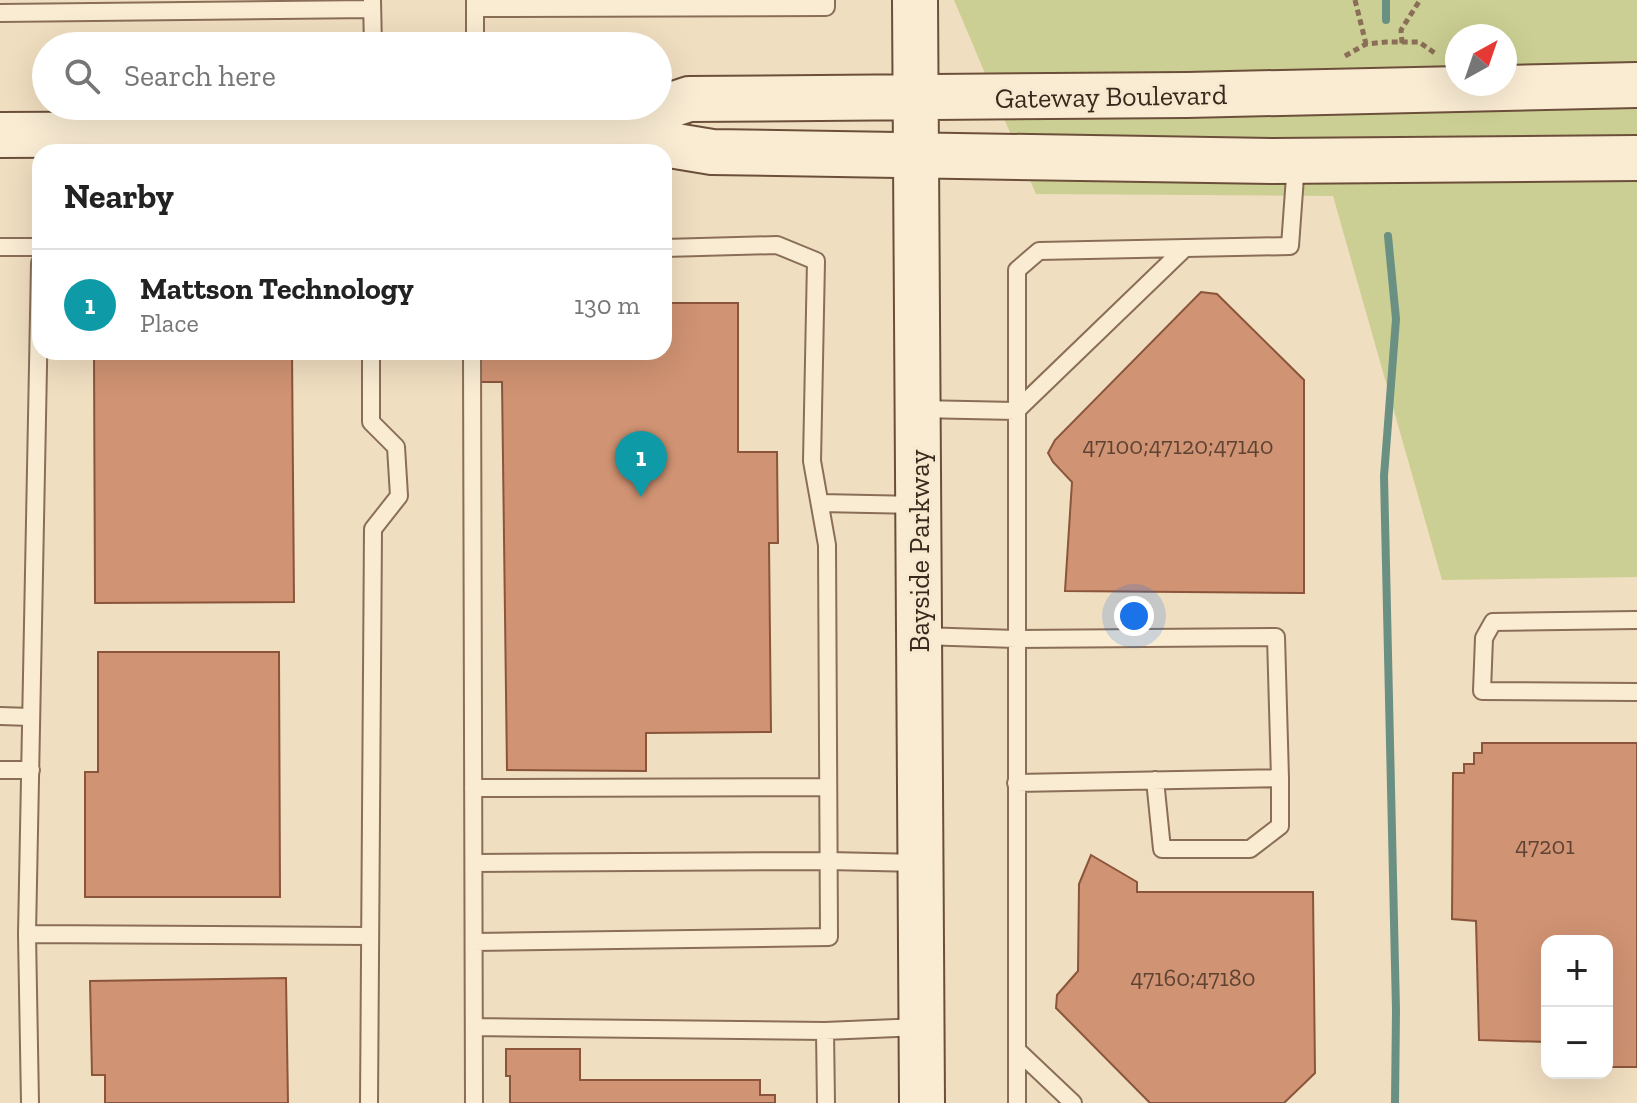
<!DOCTYPE html>
<meta charset="utf-8">
<style>
:root{--surface:#fff;--page:#f6f6f6;--text:#222;--muted:#767676;--line:#e0e0e0;--accent:#9c242e}
body{margin:0;font-family:"Zilla Slab",serif;background:var(--page);color:var(--text)}
.controls{position:absolute;right:24px;bottom:24px;display:grid;overflow:hidden;border-radius:16px;box-shadow:0 8px 32px #0002}
.controls button{width:72px;height:72px;display:grid;place-items:center;padding:0;border:0;border-bottom:2px solid var(--line);background:var(--surface);color:var(--text);font:40px sans-serif}
.compass{position:absolute;left:1445px;top:24px;width:72px;height:72px;border-radius:50%;background:var(--surface);box-shadow:0 8px 32px #0002;rotate:40deg}
.you{position:absolute;left:1134px;top:616px;width:28px;height:28px;margin:-20px;border:6px solid #fff;border-radius:50%;background:#1a73e8;box-shadow:0 0 0 12px #1a73e833}
.badge{display:grid;place-items:center;width:52px;height:52px;border-radius:50%;background:var(--accent);color:#fff;font-size:26px;font-weight:700}
.pin{position:absolute;translate:-50% -66px;filter:drop-shadow(0 2px 4px #0008)}
.pin::after{content:'';position:absolute;top:42px;width:28px;height:24px;background:inherit;clip-path:polygon(0 0,100% 0,50% 100%)}
.list{margin:0;padding:0;list-style:none}
h2{display:flex;justify-content:space-between;align-items:center;height:104px;margin:0;padding:0 32px;font-size:34px}
h2 small{font-size:26px;font-weight:400;color:var(--muted)}
.list li{display:grid;grid-template-columns:52px 1fr auto;gap:24px;align-items:center;box-sizing:border-box;height:112px;padding:0 32px;border-top:2px solid var(--line)}
.list b{display:block;font-size:30px;white-space:nowrap}
.list p{margin:0;font-size:26px;white-space:nowrap;color:var(--muted)}
.list em{font-size:26px;font-style:normal;color:var(--muted)}
.icon{flex:none;width:44px;height:44px;fill:none;stroke:currentColor;stroke-width:2;stroke-linecap:round;stroke-linejoin:round}
.map{position:relative;flex:none;width:1637px;height:1103px;overflow:hidden}
.search{position:absolute;background:var(--surface);box-shadow:0 8px 32px #0002;left:32px;top:32px;width:640px;height:88px;display:flex;align-items:center;gap:20px;box-sizing:border-box;padding:0 28px;border-radius:44px;color:var(--muted);font-size:30px}
.panel{position:absolute;background:var(--surface);box-shadow:0 8px 32px #0002;left:32px;top:144px;width:640px;height:216px;border-radius:24px}
.map>svg:first-child{display:block}
.green{fill:#cccf93;fill-rule:evenodd}
.lines{fill:none;stroke-linecap:round;stroke-linejoin:round}
.stream{stroke:#6a9084;stroke-width:8}
.building{fill:#d09373;stroke:#8a553b;stroke-width:2}
.lane-casing{stroke:#8a6e57;stroke-width:20}
.secondary-casing{stroke:#6c4f3a;stroke-width:48}
.path{stroke:#8a6e57;stroke-width:5;stroke-dasharray:6 4;stroke-linecap:butt}
.lane{stroke:#faecd3;stroke-width:16}
.secondary{stroke:#faecd3;stroke-width:44}
.labels{text-anchor:middle;stroke-width:6;stroke-linejoin:round;paint-order:stroke}
.number-label{font-size:24px;fill:#5f4332}
.street-label{font-size:28px;fill:#39281c;stroke:#f7e9d0}
</style>
<div class="map">
<svg width="1637" height="1103" viewBox="0 0 1637 1103">
<rect width="100%" height="100%" fill="#f0dec0"/>
<path class="green" d="M954 0H1637V577L1442 580 1333 196 1036 194ZM1457 36H1505V84H1457Z"/>
<g class="lines">
<path class="stream" d="M1386 20V0
M1388 236 1396 319 1384 476 1396 1010 1395 1103"/>
</g>
<path class="building" d="M1201 292 1217 294 1304 380V593L1065 591 1072 482 1053 462 1048 453 1055 440Z
M664 303H738V452H777L778 543H769L771 732 646 733V771L507 770 502 382H481V352H664Z
M94 352H292L294 602 95 603Z
M98 652H279L280 897H85V772H98Z
M1482 743H1637V1067H1607V941H1547V1042L1479 1040 1476 921 1452 919 1453 773H1464V764H1474V753H1482Z
M1091 855 1137 882V892H1313L1315 1073 1284 1103H1150L1056 1008 1057 995 1078 971 1079 884Z
M286 978 288 1103H105V1075H92L90 981Z
M506 1049H580V1080H760V1095H775V1103H510V1076H506Z"/>
<g class="lines">
<defs>
<path id="lane" d="M372 0 373 46
M475 8 826 7V0
M0 13 372 9
M475 46V0
M0 247H40
M472 352 474 1103
M918 409 1016 411 1185 248
M820 503 918 505
M1637 620 1493 622 1484 638 1482 691 1637 692
M920 636 1016 639 1276 637 1280 778 1016 783
M0 716 31 717
M0 770H31
M1155 780 1162 849H1250L1280 826V778
M473 788 828 787
M474 863 828 861 920 863
M27 934 370 936
M474 942 829 937 827 545 812 461 816 261 777 245 664 248
M474 1027 825 1031 920 1027
M825 1031 826 1103
M1017 1050 1073 1103
M30 1103 27 934 40 263
M369 1103 373 529 399 496 396 447 371 422V352
M1017 1103V270L1039 251 1290 246 1296 163"/>
<path id="secondary" d="M915 0 922 1103
M597 130 689 99 1187 95 1637 85
M0 135 591 132 712 152 1273 161 1637 158"/>
</defs>
<use href="#lane" class="lane-casing"/>
<use href="#secondary" class="secondary-casing"/>
<path class="path" d="M1355 0 1366 44
M1402 43 1401 30 1420 0
M1345 56 1366 44 1386 42H1419L1436 54"/>
<use href="#lane" class="lane"/>
<use href="#secondary" class="secondary"/>
</g>
<g class="labels">
<g class="number-label">
<text x="1178" y="454">47100;47120;47140</text>
<text x="1545" y="854">47201</text>
<text x="1193" y="986">47160;47180</text>
</g>
<g class="street-label">
<text transform="translate(1111 96) rotate(-1)" y="10">Gateway Boulevard</text>
<text transform="translate(919 551) rotate(-90)" y="10">Bayside Parkway</text>
</g>
</g>
</svg>
<div class="controls">
<button>+</button>
<button>−</button>
</div>
<svg class="compass" viewBox="-18 -18 36 36"><path d="M0-13l5 13h-10z" fill="#e53935"/><path d="M0 13l5-13h-10z" fill="#767676"/></svg>
<div class="you"></div>
<div class="pin badge" style="left:641px;top:497px;background:#0f9aa8">1</div>
<div class="search"><svg class="icon" aria-label="search" viewBox="0 0 24 24"><circle cx="10" cy="10" r="6"/><path d="M15 15l6 6"/></svg>Search here</div>
<section class="panel">
<h2>Nearby<small></small></h2>
<ul class="list">
<li><span class="badge" style="background:#0f9aa8">1</span><div><b>Mattson Technology</b><p>Place</p></div><em>130 m</em></li>
</ul>
</section>
</div>
